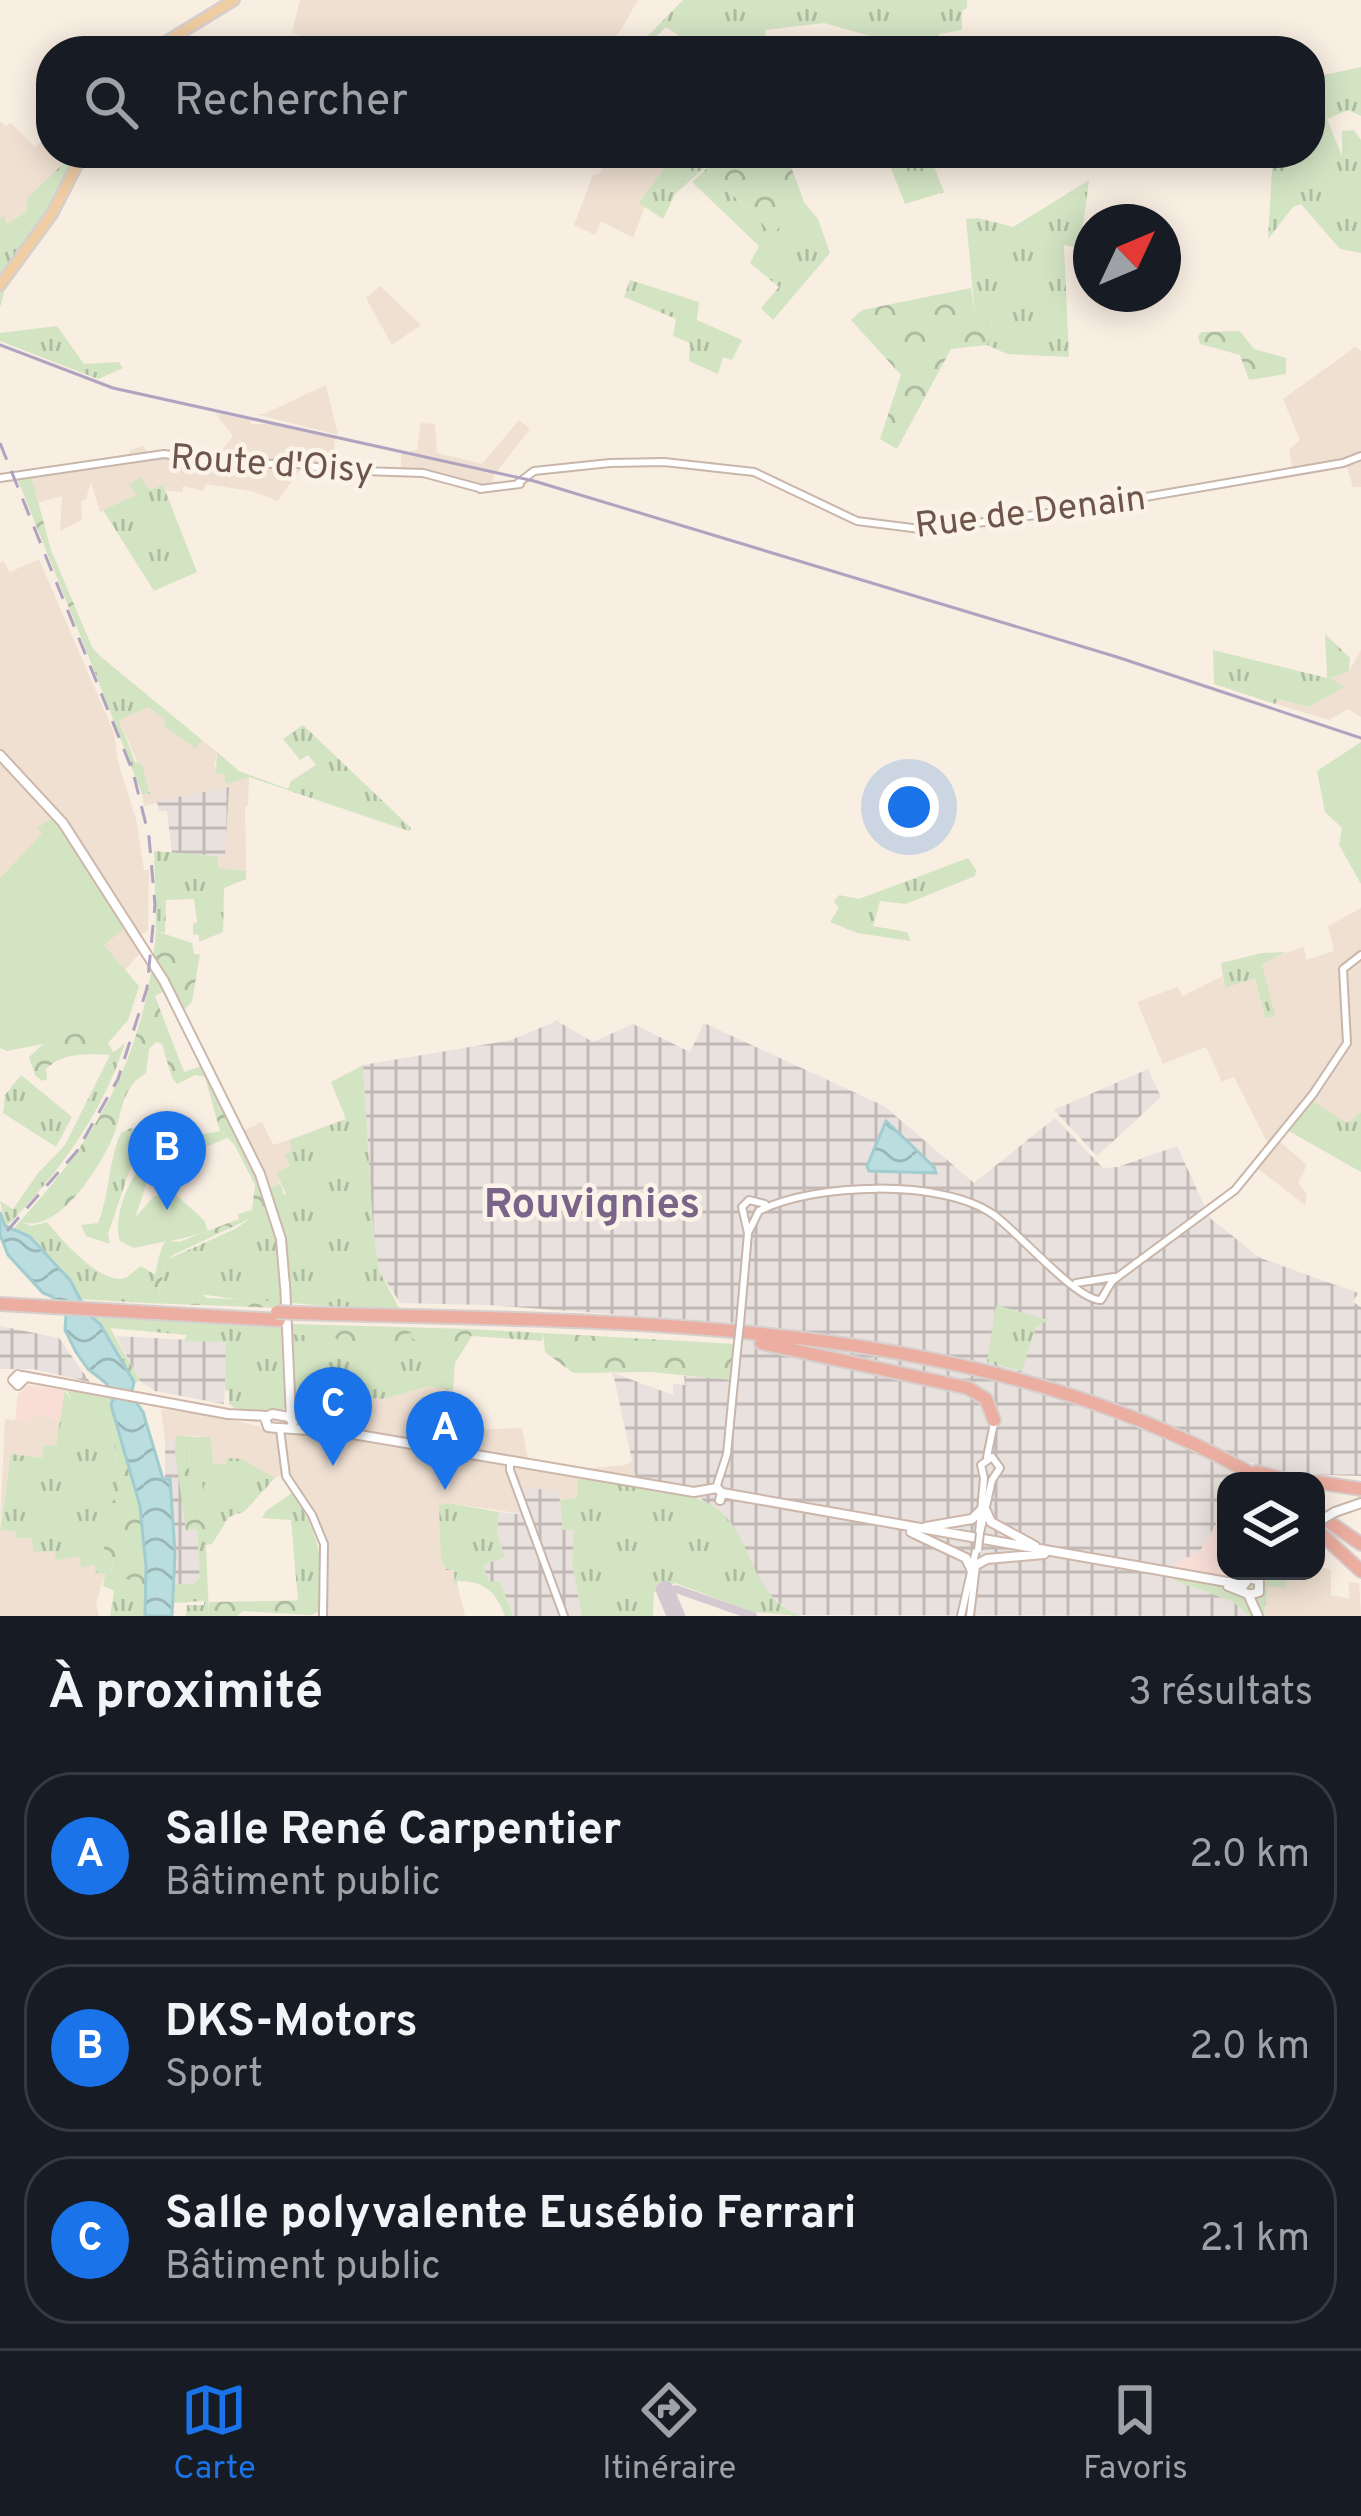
<!DOCTYPE html>
<html lang="fr">
<meta charset="utf-8">
<style>
:root{--surface:#171b24;--page:#242831;--text:#f1f3f6;--muted:#9ea1a6;--line:#363941;--accent:#1a73e8}
body{margin:0;font-family:Overpass,sans-serif;background:var(--page);color:var(--text)}
.controls{position:absolute;right:36px;bottom:36px;display:grid;overflow:hidden;border-radius:24px;box-shadow:0 6px 30px #0003}
.controls button{width:108px;height:108px;display:grid;place-items:center;padding:0;border:0;border-bottom:3px solid var(--line);background:var(--surface);color:var(--text);font:60px sans-serif}
.compass{position:absolute;left:1073px;top:204px;width:108px;height:108px;border-radius:50%;background:var(--surface);box-shadow:0 6px 30px #0003;rotate:46deg}
.you{position:absolute;left:909px;top:807px;width:42px;height:42px;margin:-30px;border:9px solid #fff;border-radius:50%;background:#1a73e8;box-shadow:0 0 0 18px #1a73e833}
.badge{display:grid;place-items:center;width:78px;height:78px;border-radius:50%;background:var(--accent);color:#fff;font-size:39px;font-weight:700}
.pin{position:absolute;translate:-50% -99px;filter:drop-shadow(0 3px 6px #0008)}
.pin::after{content:'';position:absolute;top:63px;width:42px;height:36px;background:inherit;clip-path:polygon(0 0,100% 0,50% 100%)}
.list{margin:0;padding:0;list-style:none}
h2{display:flex;justify-content:space-between;align-items:center;height:156px;margin:0;padding:0 48px;font-size:51px}
h2 small{font-size:39px;font-weight:400;color:var(--muted)}
.list li{display:grid;grid-template-columns:78px 1fr auto;gap:36px;align-items:center;box-sizing:border-box;height:168px;margin:0 24px 24px;padding:0 24px;border:3px solid var(--line);border-radius:48px}
.list b{display:block;font-size:45px;white-space:nowrap}
.list p{margin:0;font-size:39px;white-space:nowrap;color:var(--muted)}
.list em{font-size:39px;font-style:normal;color:var(--muted)}
.icon{flex:none;width:66px;height:66px;fill:none;stroke:currentColor;stroke-width:2;stroke-linecap:round;stroke-linejoin:round}
.map{position:relative;flex:none;width:1361px;height:1616px;overflow:hidden}
.search{position:absolute;background:var(--surface);box-shadow:0 6px 30px #0003;left:36px;right:36px;top:36px;height:132px;display:flex;align-items:center;gap:30px;box-sizing:border-box;padding:0 42px;border-radius:48px;color:var(--muted);font-size:45px}
.sheet{height:732px;background:var(--surface)}
nav{display:flex;justify-content:space-around;align-items:center;box-sizing:border-box;height:168px;border-top:3px solid var(--line);background:var(--surface);font-size:33px;color:var(--muted)}
nav a{display:grid;justify-items:center;gap:6px}
nav .on{color:var(--accent)}
.map>svg:first-child{display:block}
.residential{fill:#efe0d2}
.commercial{fill:#f8ded7}
.industrial{fill:url(#industrial-grid)}
.grass{fill:url(#grass-tufts)}
.forest{fill:url(#forest-crowns)}
.green{fill:#d3e4c3}
.water{fill:url(#water-waves);stroke:#a1ccd0;stroke-width:3}
.lines{fill:none;stroke-linecap:round;stroke-linejoin:round}
.taxiway{stroke:#d4c8d1;stroke-width:8}
.runway{stroke:#d4c8d1;stroke-width:18}
.tertiary-casing{stroke:#c8b6ab;stroke-width:10}
.secondary-casing{stroke:#cdb7ab;stroke-width:12}
.primary-casing{stroke:#d6cfcd;stroke-width:14}
.motorway-casing{stroke:#d6cfcd;stroke-width:16}
.tertiary{stroke:#fff;stroke-width:6}
.secondary{stroke:#fff;stroke-width:8}
.primary{stroke:#f0cda2;stroke-width:9}
.motorway{stroke:#ecaea0;stroke-width:12}
.tram{stroke:#b0a3c0;stroke-width:3}
.rail{stroke:#b0a3c0;stroke-width:3;stroke-dasharray:18 12;stroke-linecap:butt}
.tertiary-bridge-casing{stroke:#c8b6ab;stroke-width:10;stroke-linecap:butt}
.secondary-bridge-casing{stroke:#cdb7ab;stroke-width:12;stroke-linecap:butt}
.motorway-bridge-casing{stroke:#d6cfcd;stroke-width:16;stroke-linecap:butt}
.tertiary-bridge{stroke:#fff;stroke-width:6}
.secondary-bridge{stroke:#fff;stroke-width:8}
.motorway-bridge{stroke:#ecaea0;stroke-width:12}
.labels{text-anchor:middle;stroke-width:9;stroke-linejoin:round;paint-order:stroke}
.street-label{font-size:36px;fill:#6d554c;stroke:#fcf3e8}
.quarter-label{font-size:42px;font-weight:bold;fill:#7a648a;stroke:#fcf3e8}
</style>
<div class="map">
<svg width="1361" height="1616" viewBox="0 0 1361 1616">
<defs>
<pattern id="industrial-grid" width="8" height="8" patternUnits="userSpaceOnUse" patternTransform="scale(3)"><rect width="8" height="8" fill="#e8e1dd"/><path d="M0 4h8M4 0v8" fill="none" stroke="#c0b9b5"/></pattern>
<pattern id="grass-tufts" width="24" height="20" patternUnits="userSpaceOnUse" patternTransform="scale(3)"><rect width="24" height="20" fill="#d3e4c3"/><path d="M3 7l-1-3M5 7V3M7 7l1-3M15 17l-1-3M17 17v-4M19 17l1-3" fill="none" stroke="#afbca1"/></pattern>
<pattern id="forest-crowns" width="20" height="18" patternUnits="userSpaceOnUse" patternTransform="scale(3)"><rect width="20" height="18" fill="#d3e4c3"/><path d="M2 6a3 3 0 1 1 6 0M12 15a3 3 0 1 1 6 0" fill="none" stroke="#afbca1"/></pattern>
<pattern id="water-waves" width="16" height="10" patternUnits="userSpaceOnUse" patternTransform="scale(3)"><rect width="16" height="10" fill="#badddf"/><path d="M0 5q4-4 8 0t8 0" fill="none" stroke="#9bb6b7"/></pattern>
</defs>
<rect width="100%" height="100%" fill="#f9eee2"/>
<path class="residential" d="M300 0H638L619 33 596 51H427L400 38 393 51H350L324 38 319 47 292 32Z
M0 121 6 126 11 123 35 147 48 136 51 153H66L72 159 26 212 7 224 0 219Z
M613 153H675L640 202 645 206 633 238 601 221 595 235 574 225 593 175 599 174Z
M380 286 421 325 392 345 366 298Z
M1355 347 1361 351V487H1353L1346 464 1293 472 1289 450 1300 440 1283 399Z
M326 385 338 435 256 414H264Z
M215 413 250 420 251 424H280L335 438 332 473 302 467 277 501 252 491 205 484 204 491 183 486V492L166 491 163 485 100 512 91 482 86 499 81 501 82 520 60 531 62 496 36 503 31 471 129 455 130 450 144 446 147 453 209 459 217 456 233 436Z
M519 420 530 429 494 475 492 487 432 471 401 468V453L417 450 421 423 435 424 437 453 482 464Z
M39 559 114 733 118 762 136 819 144 870H149L148 930 139 936 141 952 125 970 104 945 125 927 51 819 38 828 43 834 0 878V563L3 561 10 572Z
M1361 650V717L1348 709 1329 720 1276 704 1277 699 1309 707 1342 688 1328 679 1349 672Z
M149 706 166 720 165 726 195 748 202 740 217 752 214 766 224 774 235 779 249 777 248 805 245 807 246 871 218 868V856H225L220 790 144 806 142 794 150 791 119 720Z
M1361 908V1112L1347 1123 1311 1101 1278 1140 1307 1165 1298 1183 1307 1195 1305 1205 1253 1165 1268 1144 1234 1077 1222 1082 1206 1047 1163 1064 1137 1002 1177 987 1183 996 1223 976 1224 987 1255 978 1265 1018 1274 1016 1262 964 1265 959 1304 947 1306 960 1334 951 1328 926Z
M262 1122 273 1145 289 1140 293 1152 290 1167 276 1173 280 1183 264 1190 238 1133Z
M339 1374 347 1377 352 1397 384 1399 429 1386 453 1391 451 1421 461 1423 460 1448 472 1430 522 1428 528 1459 582 1469 625 1465 633 1461 638 1488 579 1478 577 1498 560 1500 559 1492 530 1515 449 1503 441 1559 446 1570H454L465 1616H320V1548L307 1514 283 1475 275 1478 227 1459V1464H212L210 1437 177 1435 176 1441H165L161 1409 216 1416 258 1426 267 1432 289 1434 296 1421 294 1392 301 1396 305 1386Z
M32 1413 62 1421 56 1446 43 1458 11 1455 0 1525 5 1419 30 1422Z
M0 1530 17 1532V1538H32L56 1551 80 1556 94 1563 105 1574 96 1603 99 1616H0Z
M1316 1565 1331 1570V1595L1350 1599 1348 1582 1359 1583 1361 1616H1264L1268 1585 1285 1588 1288 1571H1316Z"/>
<path class="commercial" d="M29 1385 65 1390 62 1421 33 1413 31 1422 15 1420 18 1394Z
M1226 1507V1571H1250L1220 1578 1174 1569 1173 1564 1201 1550Z"/>
<path class="industrial" d="M229 787 225 856 172 853 167 811H159L157 801Z
M557 1021 593 1042 633 1024 690 1052 704 1023 884 1106 974 1183 1055 1118 1103 1168 1118 1167 1177 1146 1210 1218 1260 1258 1358 1293 1353 1302 1361 1307V1476L1294 1474 1249 1462 1241 1481H1226V1507L1200 1551 1174 1564 1175 1581 1232 1601 1249 1616 795 1615 765 1591 731 1523 700 1498 638 1488 613 1373 673 1395V1384L685 1385 684 1376 730 1379 737 1323 487 1305 400 1303 379 1270 373 1229 363 1065 511 1040Z
M1148 1069 1161 1097 1097 1156 1054 1110Z
M0 1326 59 1338 90 1382 33 1369H0Z
M116 1336 227 1342 224 1404 155 1391 140 1381Z
M165 1441H176L186 1530 197 1529 200 1577 193 1584H174L175 1553 170 1479H165Z
M518 1486 559 1492 563 1530 575 1529 572 1564 582 1616H513L500 1582H489L482 1564 505 1557 497 1534 499 1512 528 1515Z"/>
<path class="grass" d="M683 0H967V8L962 11V30L939 34V45L906 36 902 45 824 23 766 30 763 51H702L666 27 641 51H633Z
M1361 67V116L1348 110 1327 119 1342 156V131L1354 130 1361 140V253L1340 249 1301 204 1293 207 1268 239 1273 153H1310V78Z
M75 153H88C68 204 36 236 8 282 3 289 4 299 0 307V219L4 216 7 224 26 212 28 197 66 161 70 164Z
M675 153H721L675 194 663 219 639 203Z
M885 153H929L944 192 905 204Z
M706 169 772 233 804 202 818 219 830 253 773 320 761 308 779 287 750 263 759 246 692 182Z
M1089 180 1080 248 1064 245 1069 357 1007 354 987 345 992 318 975 314 966 219 978 218 1013 227Z
M630 280 699 302 697 320 742 340 732 360 723 357 718 374 689 361 690 343 673 336 676 319 624 297Z
M57 326 84 364 119 362 123 368 98 379 0 341V333Z
M140 477 149 490 163 485 197 572 154 591 103 510 137 495 129 485Z
M1325 634 1350 658 1349 672 1330 678 1344 687 1309 707 1278 699 1275 704 1214 684 1213 650 1327 678Z
M100 656 202 740 196 749 164 726 165 720 149 707 119 720 135 762 142 765 150 794H142L92 665Z
M303 725 411 828 409 831 249 777 226 784 224 774 216 773 217 752 239 771 288 789 291 781 316 765 308 755 300 760 283 739Z
M154 851 218 856V868L246 871V879L224 888 223 932 199 942V935L193 934V924L197 922 194 899 166 900 165 933 156 931Z
M968 858 976 870 975 876 906 904 880 901 873 926 907 932 911 941 857 933 830 922 839 908 834 902 839 895 859 899Z
M1285 952 1262 964 1275 1016 1265 1018 1255 978 1225 988 1221 963 1262 953Z
M125 1043C103 1113 57 1176 6 1227L0 1201 13 1209 38 1173 65 1145 110 1055Z
M363 1065 373 1229 379 1270 401 1312 292 1303 290 1309 281 1308 280 1301C240 1304 198 1289 159 1294L166 1260 235 1229 286 1194 276 1173 290 1166 285 1155 292 1151 289 1140 346 1119 331 1082Z
M21 1075 72 1117 56 1147 3 1113 5 1095Z
M1311 1100 1347 1123 1361 1112V1172L1287 1130Z
M131 1128 139 1129 140 1134 134 1147 220 1131 227 1138 201 1149 133 1160 108 1234 110 1244 86 1236 81 1225 98 1223C110 1194 108 1161 121 1133Z
M20 1221 31 1226 47 1222C60 1238 104 1289 127 1277 132 1274 136 1269 141 1266L157 1276 145 1303 79 1299C70 1269 39 1243 11 1232Z
M996 1305 1048 1320 1036 1327 1022 1371 987 1362Z
M89 1315 291 1324 293 1334 335 1337C355 1367 394 1356 425 1351L405 1332 472 1336 470 1329 543 1333 542 1341 472 1336 455 1363 453 1391 429 1386 384 1399 352 1397 347 1377 339 1375 305 1386 306 1392 301 1397 294 1392 283 1410 240 1412 229 1404V1391L225 1390 226 1342 184 1341 187 1335 110 1328 140 1381 134 1382 100 1324Z
M65 1390 71 1401 113 1437 121 1492 111 1503 98 1507 106 1560H114L110 1572 146 1586 145 1616H110L114 1591 103 1586 105 1574 96 1573 94 1564 81 1568 80 1556 56 1560 55 1551 33 1552 32 1538H16V1532L0 1530 11 1454 42 1458 44 1445 56 1446Z
M196 1437H210L213 1464H226L227 1458 242 1459 275 1478 245 1511 229 1517 212 1544 206 1545 209 1616H186L187 1605H204V1601L174 1603V1584H193L200 1577 197 1529H204L189 1471 190 1441Z
M578 1478C616 1484 686 1486 716 1508 756 1539 747 1594 800 1616L752 1612 675 1583 654 1592 653 1616H582L572 1564 574 1530H563L560 1500 577 1498Z
M292 1493C317 1528 324 1558 321 1600L298 1601 291 1520 262 1518 266 1511Z
M448 1503 499 1512 497 1534 505 1557 483 1565 489 1581 500 1582 513 1616H505C496 1592 485 1581 458 1581L455 1588 454 1570H446L441 1559 439 1505Z
M1174 1569 1220 1578 1250 1571H1288L1285 1588 1268 1586 1264 1616H1249L1232 1601 1175 1581Z"/>
<path class="forest" d="M725 153H786L804 202 773 234 706 169Z
M971 288 975 314 992 317 987 345 951 349 897 449 880 439 901 375 851 320 862 310Z
M1240 331 1254 349 1286 358V374L1249 380 1240 355 1200 344 1198 337 1201 332Z
M31 475 51 550 92 647 100 656 92 665 17 478Z
M156 931 192 943 194 954H200L192 1002 185 1009 171 988 155 996 184 1072 204 1065 268 1189 280 1183 289 1211 271 1221 264 1212 173 1255 166 1261 159 1293 199 1291 206 1298 281 1301V1308L145 1303 144 1299C160 1276 154 1259 166 1240L179 1242 239 1219 238 1214 252 1210 255 1185 234 1144 220 1131 205 1077 195 1075 177 1084 172 1078 162 1044 156 1042 149 1049 146 1073C141 1077 135 1080 132 1085 120 1101 120 1122 112 1139 99 1169 56 1237 20 1221 101 1133 146 1052 156 931Z
M99 944 139 986 128 1020 108 1043 115 1055C91 1054 63 1051 46 1069L47 1079 42 1081 35 1075 29 1057 43 1044 7 1051 6 1044 0 1040Z
M291 1324 470 1329 472 1336 462 1337 460 1347 442 1350 427 1335 407 1333 427 1352C394 1355 356 1368 335 1337L308 1343 306 1335 292 1334Z
M543 1333 735 1344 731 1380 650 1372 573 1373 545 1352Z
M67 1390 113 1398 111 1406 140 1506 146 1586 110 1573 114 1561H106L98 1507 111 1503 121 1492 113 1437 71 1401Z
M176 1435 196 1437 190 1441 189 1471 202 1476 205 1529 186 1530 175 1453Z
M321 1600 320 1611 311 1615 243 1611 237 1616H209V1602Z"/>
<path class="green" d="M1361 742V884L1339 845 1342 828 1325 812 1317 771Z
M51 819 71 841 125 928 104 945 139 986 128 1020 7 1051 0 1048V878L42 834 37 828Z
M140 1169 149 1176 135 1218 154 1196 174 1193 204 1220 208 1231C183 1240 160 1242 134 1248L120 1241C113 1222 126 1183 140 1169Z"/>
<path class="water" d="M886 1121 934 1167 936 1173 869 1171 867 1166Z
M0 1212 5 1226 29 1236 70 1280 88 1314 100 1324 134 1382 131 1395 143 1412 163 1479H170L175 1553 172 1616H145L146 1567 140 1506 111 1405 113 1399 106 1383 88 1369 76 1352 65 1330 66 1316 53 1297 43 1293 8 1255 0 1235Z"/>
<g class="lines">
<path class="taxiway" d="M670 1601 669 1593 676 1589 753 1616"/>
<path class="runway" d="M665 1590 676 1616"/>
<defs>
<path id="tertiary" d="M0 478 164 454 241 465 293 463 333 470 423 473 479 488
M517 484 534 471 610 463 664 462 754 472 857 521 928 530 1070 510 1343 463 1361 456
M480 489 520 484
M748 1233 759 1211C813 1183 943 1178 994 1215 1018 1232 1077 1301 1101 1300L1112 1281 1235 1190 1313 1094 1347 1043 1343 969 1361 955
M1076 1283 1114 1277
M740 1324 748 1233 742 1207 749 1200 765 1204
M280 1429 286 1476 312 1515 324 1544 323 1616
M987 1457 994 1423
M510 1462V1470L564 1616
M716 1488 727 1454 737 1351
M979 1533 984 1478 981 1465 992 1457 1000 1468 992 1480 980 1533
M961 1616 976 1550
M970 1616 976 1566"/>
<path id="secondary" d="M0 755 63 823 164 981 260 1174 281 1239 285 1287
M285 1283 291 1418
M18 1375 23 1380 18 1385 13 1380Z
M22 1376 228 1414 266 1416
M291 1429 293 1423 289 1417 272 1414 265 1418 268 1427C295 1430 324 1430 353 1434L694 1492 717 1488 722 1493 720 1500
M722 1493 1227 1582 1244 1581
M986 1511 991 1522 1035 1546
M1335 1512 1361 1503
M926 1527 972 1519 980 1511
M911 1532 966 1558 971 1569
M976 1565 987 1559 1044 1554
M1228 1586 1248 1594 1258 1616
M1243 1586 1249 1578 1259 1581V1592L1249 1595"/>
<path id="primary" d="M151 51 234 0
M0 285 52 214 83 153"/>
<path id="motorway" d="M0 1304 279 1320
M296 1313C620 1323 975 1312 1264 1481
M761 1343 968 1388 986 1399 994 1420
M1257 1472 1291 1481
M1316 1482 1361 1489
M1316 1513 1361 1544
M1316 1529 1361 1571"/>
</defs>
<use href="#tertiary" class="tertiary-casing"/>
<use href="#secondary" class="secondary-casing"/>
<use href="#primary" class="primary-casing"/>
<use href="#motorway" class="motorway-casing"/>
<use href="#tertiary" class="tertiary"/>
<use href="#secondary" class="secondary"/>
<use href="#primary" class="primary"/>
<use href="#motorway" class="motorway"/>
<path class="tram" d="M0 345 113 388 534 481 1117 657 1361 738"/>
<path class="rail" d="M0 443 133 772 149 837 155 905 147 988 118 1079 77 1151 0 1239"/>
<defs>
<path id="tertiary-bridge" d="M737 1351 740 1324
M978 1550 980 1533"/>
<path id="secondary-bridge" d="M1316 1523 1335 1512"/>
<path id="motorway-bridge" d="M277 1312 296 1313"/>
</defs>
<use href="#tertiary-bridge" class="tertiary-bridge-casing"/>
<use href="#secondary-bridge" class="secondary-bridge-casing"/>
<use href="#motorway-bridge" class="motorway-bridge-casing"/>
<use href="#tertiary-bridge" class="tertiary-bridge"/>
<use href="#secondary-bridge" class="secondary-bridge"/>
<use href="#motorway-bridge" class="motorway-bridge"/>
</g>
<g class="labels">
<g class="street-label">
<text transform="translate(272 462) rotate(4)" y="13">Route d'Oisy</text>
<text transform="translate(1030 510) rotate(-7)" y="13">Rue de Denain</text>
</g>
<g class="quarter-label">
<text x="592" y="1217">Rouvignies</text>
</g>
</g>
</svg>
<div class="controls">
<button><svg class="icon" aria-label="layers" viewBox="0 0 24 24"><path d="M12 4l9 5-9 5-9-5zM3 14l9 5 9-5"/></svg></button>
</div>
<svg class="compass" viewBox="-18 -18 36 36"><path d="M0-13l5 13h-10z" fill="#e53935"/><path d="M0 13l5-13h-10z" fill="#9ea1a6"/></svg>
<div class="you"></div>
<div class="pin badge" style="left:445px;top:1490px">A</div>
<div class="pin badge" style="left:167px;top:1210px">B</div>
<div class="pin badge" style="left:333px;top:1466px">C</div>
<div class="search"><svg class="icon" aria-label="search" viewBox="0 0 24 24"><circle cx="10" cy="10" r="6"/><path d="M15 15l6 6"/></svg>Rechercher</div>
</div>
<section class="sheet">
<h2>À proximité<small>3 résultats</small></h2>
<ul class="list">
<li><span class="badge">A</span><div><b>Salle René Carpentier</b><p>Bâtiment public</p></div><em>2.0 km</em></li>
<li><span class="badge">B</span><div><b>DKS-Motors</b><p>Sport</p></div><em>2.0 km</em></li>
<li><span class="badge">C</span><div><b>Salle polyvalente Eusébio Ferrari</b><p>Bâtiment public</p></div><em>2.1 km</em></li>
</ul>
</section>
<nav>
<a class="on"><svg class="icon" aria-label="map" viewBox="0 0 24 24"><path d="M3 6l6-2 6 2 6-2v14l-6 2-6-2-6 2zM9 4v14M15 6v14"/></svg>Carte</a>
<a><svg class="icon" aria-label="directions" viewBox="0 0 24 24"><path d="M12 3l9 9-9 9-9-9zM9 14v-3h6M13 9l2 2-2 2"/></svg>Itinéraire</a>
<a><svg class="icon" aria-label="saved" viewBox="0 0 24 24"><path d="M7 4h10v16l-5-4-5 4z"/></svg>Favoris</a>
</nav>
